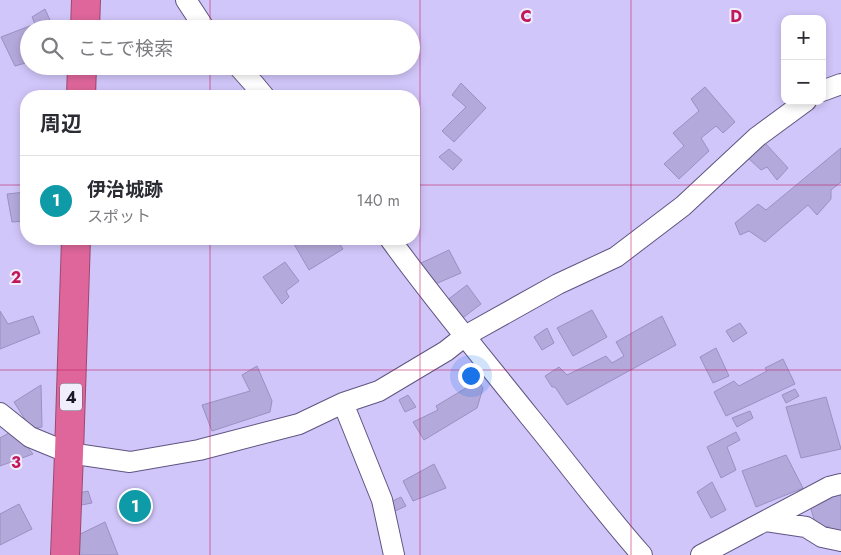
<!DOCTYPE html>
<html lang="ja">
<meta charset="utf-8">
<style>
:root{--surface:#fff;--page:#f7f7f7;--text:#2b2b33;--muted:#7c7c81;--line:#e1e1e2;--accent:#5f6707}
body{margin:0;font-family:Jost,"Noto Sans JP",sans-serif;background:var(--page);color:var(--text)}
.controls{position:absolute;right:15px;top:15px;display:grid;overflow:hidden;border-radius:10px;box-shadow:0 2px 8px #0003}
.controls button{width:45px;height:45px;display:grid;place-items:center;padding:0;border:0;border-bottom:1px solid var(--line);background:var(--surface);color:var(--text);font:25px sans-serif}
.you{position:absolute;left:470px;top:375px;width:18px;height:18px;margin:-12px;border:4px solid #fff;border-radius:50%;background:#1a73e8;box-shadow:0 0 0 8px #1a73e833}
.badge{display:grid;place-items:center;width:32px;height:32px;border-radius:50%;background:var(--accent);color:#fff;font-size:16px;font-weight:700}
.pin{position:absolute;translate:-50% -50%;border:2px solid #fff;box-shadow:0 1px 5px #0006}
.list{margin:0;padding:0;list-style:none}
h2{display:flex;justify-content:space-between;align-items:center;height:65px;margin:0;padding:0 20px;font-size:21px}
h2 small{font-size:16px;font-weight:400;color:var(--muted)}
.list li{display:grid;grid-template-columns:32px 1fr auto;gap:15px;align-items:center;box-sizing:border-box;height:90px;padding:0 20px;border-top:1px solid var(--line)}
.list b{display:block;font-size:19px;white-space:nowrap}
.list p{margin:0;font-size:16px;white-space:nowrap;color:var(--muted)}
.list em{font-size:16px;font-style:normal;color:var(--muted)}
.icon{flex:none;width:28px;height:28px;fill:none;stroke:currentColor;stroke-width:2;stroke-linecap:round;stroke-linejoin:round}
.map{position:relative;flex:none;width:841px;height:555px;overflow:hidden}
.search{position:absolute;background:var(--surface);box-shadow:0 2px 8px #0003;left:20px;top:20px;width:400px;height:55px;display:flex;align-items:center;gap:12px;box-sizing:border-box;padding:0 18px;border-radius:28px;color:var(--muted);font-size:19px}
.panel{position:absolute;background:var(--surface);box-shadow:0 2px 8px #0003;left:20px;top:90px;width:400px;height:155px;border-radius:20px}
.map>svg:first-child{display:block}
.building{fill:#b4a9db;stroke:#9b90c0}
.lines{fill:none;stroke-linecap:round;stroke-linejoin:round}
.minor-casing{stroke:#605581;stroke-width:22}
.highway-casing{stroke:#9a4a72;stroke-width:30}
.minor{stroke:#fff;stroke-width:20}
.highway{stroke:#df669b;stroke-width:28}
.grid{fill:none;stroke:#c2185b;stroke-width:1;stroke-opacity:0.55}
.labels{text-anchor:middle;stroke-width:4;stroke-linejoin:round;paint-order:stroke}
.shield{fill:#f0edfc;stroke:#5a5667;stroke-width:1}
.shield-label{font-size:16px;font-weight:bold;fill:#1a1527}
.grid-label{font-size:16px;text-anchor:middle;font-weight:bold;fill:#c2185b;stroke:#f0edfc;stroke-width:4;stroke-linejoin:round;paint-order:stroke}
</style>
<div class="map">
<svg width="841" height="555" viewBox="0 0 841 555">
<rect width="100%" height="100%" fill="#d1c6f9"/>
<path class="building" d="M45 9 54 29H29V62L15 66 1 37 35 24 32 17Z
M461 83 486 108 454 142 442 131 466 107 452 95Z
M705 87 735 122 723 133 716 126 701 138 709 151 679 179 664 164 684 146 673 133 699 111 691 99Z
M765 143 788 168 777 180 767 167 761 170 748 158Z
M841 148V182L831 190V199L817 215 808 205 765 242 749 231 740 235 735 223 758 204 766 210Z
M449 149 462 160 453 170 439 157Z
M26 192V221L12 222 7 194Z
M303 239H336L343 249 309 270 294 244Z
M449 250 461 273 433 285 421 263Z
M285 262 299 281 286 291 289 297 282 304 263 277Z
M467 285 481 304 460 320 446 301Z
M592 310 607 337 573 356 557 328Z
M0 311 8 324 33 316 40 333 0 349Z
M662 316 676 345 567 405 555 387H552L545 376 559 367 567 375 606 356 612 363 624 356 616 342Z
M740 323 747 333 733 342 726 331Z
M547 328 554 343 542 350 534 337Z
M716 348 729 376 713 383 700 357Z
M783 359 795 384 726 416 714 392 734 381 739 386 767 371 765 368Z
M257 366 272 401 270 412 212 431 202 405 250 391 242 375Z
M471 369 483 388 477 408 424 440 413 422 438 410 436 406 466 388 460 377Z
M41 385 42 427 31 429 14 402Z
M795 389 799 396 786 403 782 395Z
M408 395 416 407 405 412 399 400Z
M826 397 841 449 801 458 786 407Z
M750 411 753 418 737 427 732 418Z
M14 430 33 454 0 466V438Z
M736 432 740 440 727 447 736 470 721 478 707 447Z
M786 455 803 488 756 507 742 471Z
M434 464 446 488 413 501 403 481Z
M712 482 726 510 711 518 697 492Z
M88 491 92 503 71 507 70 495Z
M841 492V534L831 532 829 526 817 529 810 506Z
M401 497 406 506 391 513 386 504Z
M19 504 32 529 0 545V514Z
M105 522 118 555H75L70 539Z"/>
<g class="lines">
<defs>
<path id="minor" d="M186 0 205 29
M238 66 254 84 264 96
M822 91 841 84
M390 239C434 300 482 357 529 416 567 462 602 510 642 555
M343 403 382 500 394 555
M0 413 30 437 69 453 130 462 199 450 299 424 343 403 379 391 446 351 465 336 558 284 616 257 683 206 757 137 806 101
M766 521 806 527 822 537 841 541
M701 555 829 487 841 484"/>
<path id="highway" d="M85 29 86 0
M81 96 82 66
M65 555 69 453 76 239"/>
</defs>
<use href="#minor" class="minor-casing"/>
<use href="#highway" class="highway-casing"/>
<use href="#minor" class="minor"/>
<use href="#highway" class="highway"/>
</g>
<path class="grid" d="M210 0V29M420 0V555M631 0V555M210 66V96M0 185H26M414 185H841M210 239V555M0 370H841"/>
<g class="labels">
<rect class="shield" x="60" y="383.5" width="22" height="27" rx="4"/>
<g class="shield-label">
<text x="71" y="403">4</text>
</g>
</g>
<g class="grid-label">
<text x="526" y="22">C</text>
<text x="736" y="22">D</text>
<text x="16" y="283">2</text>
<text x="16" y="468">3</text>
</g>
</svg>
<div class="controls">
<button>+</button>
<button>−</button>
</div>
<div class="you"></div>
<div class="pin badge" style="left:135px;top:506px;background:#0f9aa8">1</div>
<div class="search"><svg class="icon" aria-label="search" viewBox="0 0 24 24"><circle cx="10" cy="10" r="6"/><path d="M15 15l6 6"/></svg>ここで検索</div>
<section class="panel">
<h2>周辺<small></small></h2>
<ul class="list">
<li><span class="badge" style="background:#0f9aa8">1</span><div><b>伊治城跡</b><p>スポット</p></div><em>140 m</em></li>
</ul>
</section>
</div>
